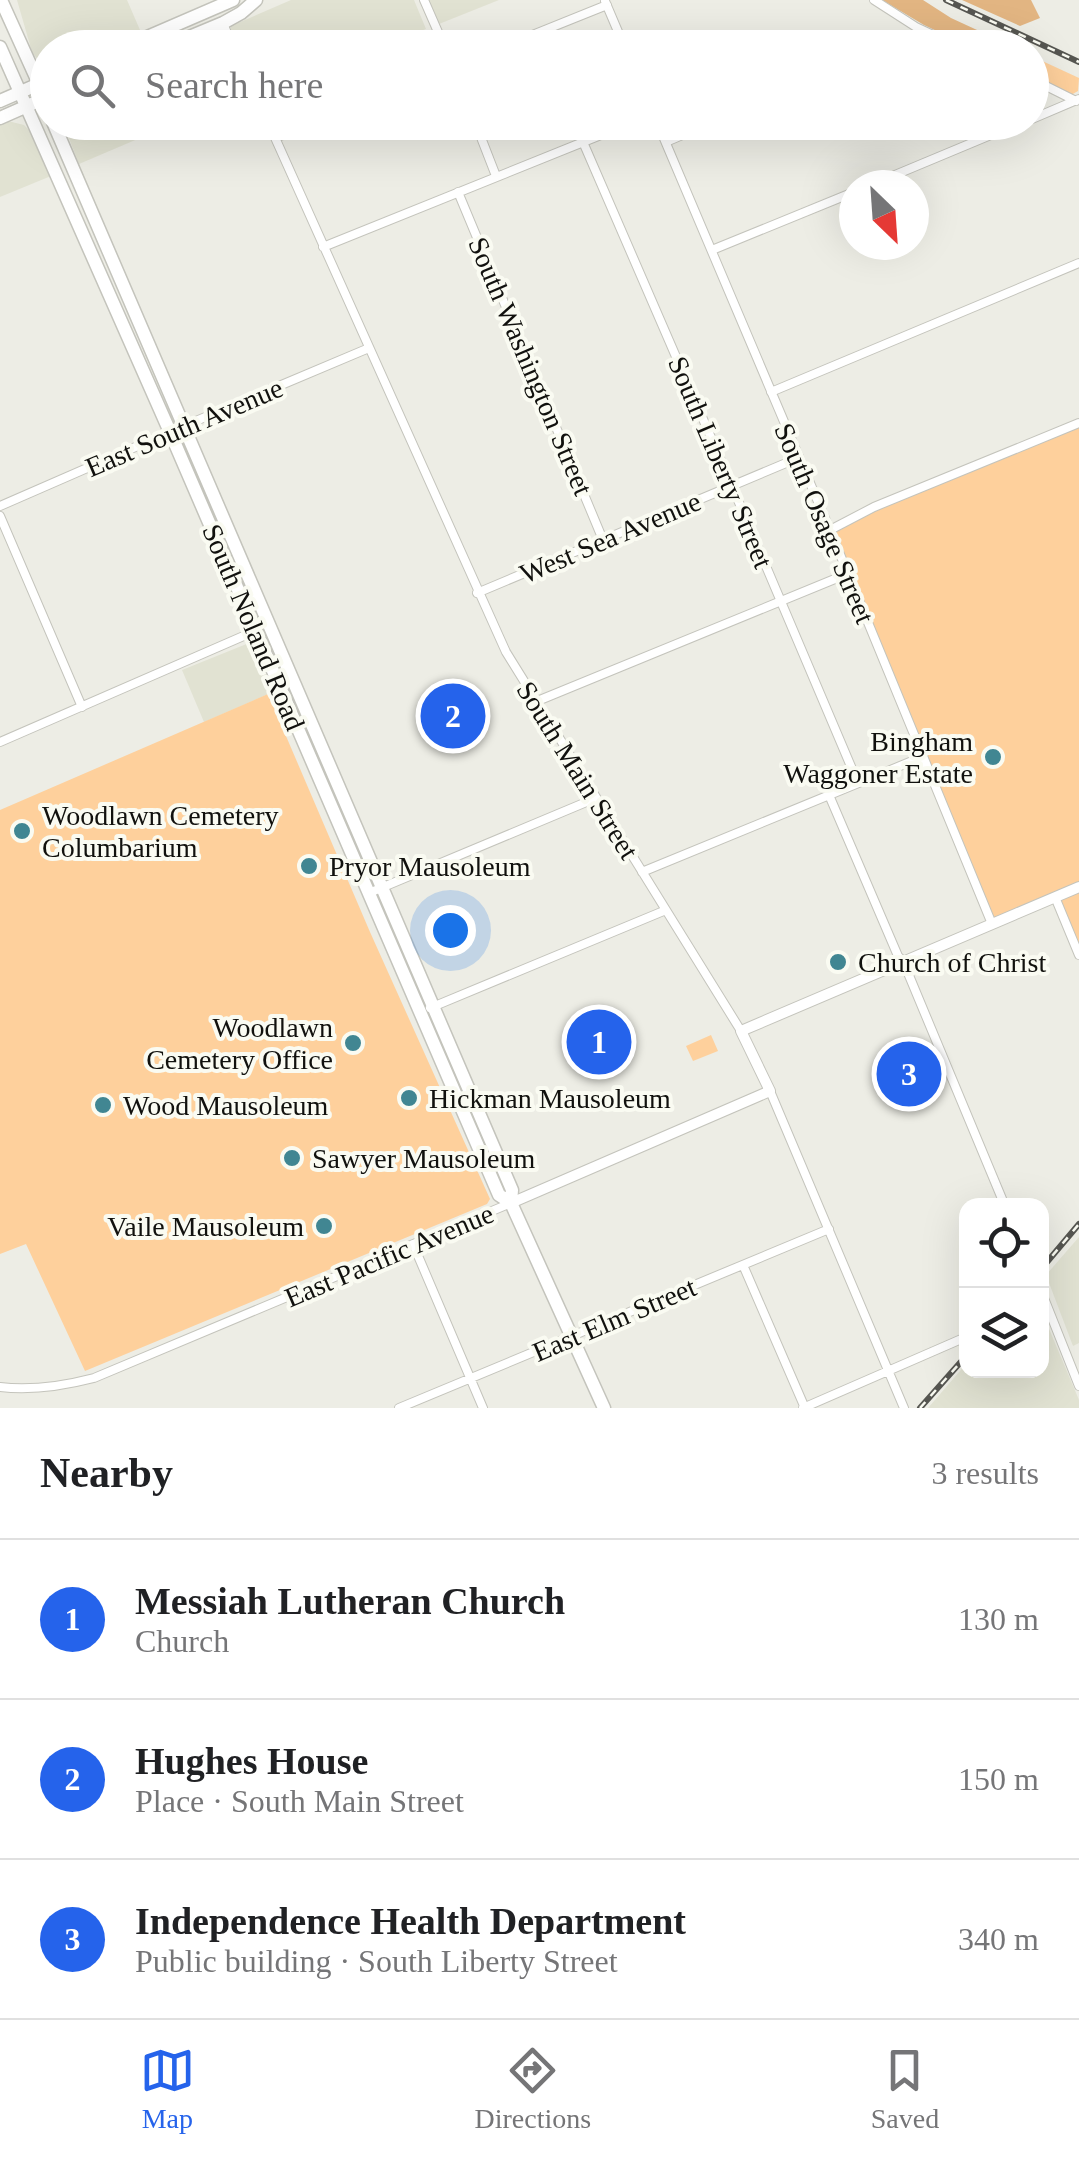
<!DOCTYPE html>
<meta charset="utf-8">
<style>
:root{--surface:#fff;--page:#f2f2f2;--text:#202124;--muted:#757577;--line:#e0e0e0;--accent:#2563eb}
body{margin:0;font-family:"Times New Roman",serif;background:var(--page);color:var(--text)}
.controls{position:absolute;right:30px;bottom:30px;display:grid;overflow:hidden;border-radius:20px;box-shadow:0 10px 40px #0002}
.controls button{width:90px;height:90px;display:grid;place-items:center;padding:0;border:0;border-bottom:2px solid var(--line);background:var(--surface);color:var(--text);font:50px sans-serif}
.compass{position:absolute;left:839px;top:170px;width:90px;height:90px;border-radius:50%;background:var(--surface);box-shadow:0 10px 40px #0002;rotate:155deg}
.you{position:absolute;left:450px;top:930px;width:35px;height:35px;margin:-25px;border:8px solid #fff;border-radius:50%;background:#1a73e8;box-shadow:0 0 0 15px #1a73e833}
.badge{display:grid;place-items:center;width:65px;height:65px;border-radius:50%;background:var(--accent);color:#fff;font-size:32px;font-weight:700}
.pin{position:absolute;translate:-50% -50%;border:5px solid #fff;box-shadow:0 2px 10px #0006}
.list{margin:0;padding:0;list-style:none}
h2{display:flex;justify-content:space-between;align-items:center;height:130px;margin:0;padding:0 40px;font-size:42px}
h2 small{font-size:32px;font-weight:400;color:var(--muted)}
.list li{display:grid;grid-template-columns:65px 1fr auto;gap:30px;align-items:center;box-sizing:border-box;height:160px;padding:0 40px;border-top:2px solid var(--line)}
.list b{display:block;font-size:38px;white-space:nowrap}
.list p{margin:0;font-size:32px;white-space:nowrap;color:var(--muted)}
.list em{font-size:32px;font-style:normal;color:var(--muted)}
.icon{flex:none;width:55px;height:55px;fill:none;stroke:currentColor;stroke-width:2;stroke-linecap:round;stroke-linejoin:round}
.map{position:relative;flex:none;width:1079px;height:1408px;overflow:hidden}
.search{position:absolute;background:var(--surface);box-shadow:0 10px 40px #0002;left:30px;right:30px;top:30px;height:110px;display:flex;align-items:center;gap:25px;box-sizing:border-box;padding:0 35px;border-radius:55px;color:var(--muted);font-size:38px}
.sheet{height:610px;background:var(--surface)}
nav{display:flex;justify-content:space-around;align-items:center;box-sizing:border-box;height:140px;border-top:2px solid var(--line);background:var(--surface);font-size:28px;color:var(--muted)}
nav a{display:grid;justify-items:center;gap:5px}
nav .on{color:var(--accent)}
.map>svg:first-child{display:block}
.built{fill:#e1e2d2}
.green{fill:#fed09c}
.forest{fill:#e2b582}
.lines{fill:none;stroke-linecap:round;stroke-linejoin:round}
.minor-casing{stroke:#c4c4bc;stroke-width:10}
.tertiary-casing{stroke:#c4c4bc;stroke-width:12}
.primary-casing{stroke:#c4c4bc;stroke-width:15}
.minor{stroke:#fff;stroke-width:8}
.tertiary{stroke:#fff;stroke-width:10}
.primary{stroke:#fff;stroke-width:12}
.rail-casing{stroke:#565651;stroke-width:6}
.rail{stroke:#fafbf2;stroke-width:2.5;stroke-dasharray:8;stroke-linecap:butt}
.poi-dot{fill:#418692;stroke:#fafbf2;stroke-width:4}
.labels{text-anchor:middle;stroke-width:8;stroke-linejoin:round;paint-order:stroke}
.street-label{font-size:28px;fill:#11110e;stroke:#fafbf2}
.poi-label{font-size:28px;fill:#11110e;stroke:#fafbf2;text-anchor:start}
</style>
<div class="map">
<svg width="1079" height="1408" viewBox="0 0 1079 1408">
<rect width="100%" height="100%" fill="#edede5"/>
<path class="built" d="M17 0H127L140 30 97 47 48 48 47 64 45 63 38 60 32 52Z
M291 0H414L426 29 381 47H327L325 44 316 48 239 47 231 31V26Z
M428 0H499L439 24Z
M8 121 24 125 31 132 51 176 0 197V123Z
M63 123H133L140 138 79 164Z
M249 643 255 649 273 692 204 722 182 670Z
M1079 1237V1343L1073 1346 1046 1275Z
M1042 1317 1047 1324 1079 1400V1408H928L966 1364V1370H1042Z"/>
<path class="green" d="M1038 59 1079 78 1078 91 1071 95 1044 80Z
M1079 423V955L1055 898 992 924 830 530 874 507Z
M268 694 370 932 490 1199 487 1204 85 1371 26 1244 0 1254V810Z
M711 1035 718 1051 693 1061 686 1046Z"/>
<path class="forest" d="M882 0H923L951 18 1014 47H971L924 25Z
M962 0H1031L1040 18 1020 26Z"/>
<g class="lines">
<defs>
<path id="minor" d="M424 0 445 48
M874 0 916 27 961 48
M605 1 625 48
M223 23 233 48
M500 48 607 5
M1032 79 1076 101
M1032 119 1079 99
M268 122 506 652 741 1031
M475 122 496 176
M657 122 830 530 992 924
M275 138 315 122
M583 142 732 486 858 783
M666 142 713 122
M871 185 1022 122
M458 192 603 540
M323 247 633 122
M712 250 854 192
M771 392 1079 263
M184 426 369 348
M0 506 172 431
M0 516 82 707
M830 530 874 507 1079 423
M477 593 798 458
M535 702 847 574
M0 742 255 631
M829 795 898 956 903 961 1005 1206
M642 872 922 757
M369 893 596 798
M1055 897 1079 955
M430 1008 666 910
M770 1091 904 1408
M413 1244 483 1408
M743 1265 805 1408
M1042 1293 1079 1386
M0 1387C31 1391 63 1386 94 1378L511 1203
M399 1408 829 1229
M803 1408 966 1337"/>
<path id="tertiary" d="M511 1203 770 1091 741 1031 1079 887"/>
<path id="primary" d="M1 0 39 84 48 109
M0 47 170 432 499 1195 511 1203
M122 48 233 0
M163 48 223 23 241 13 256 0
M0 101 48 80
M0 118 34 103
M53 122 512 1190 511 1203 604 1408"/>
</defs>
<use href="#minor" class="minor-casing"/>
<use href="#tertiary" class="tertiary-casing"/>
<use href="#primary" class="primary-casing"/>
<use href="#minor" class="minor"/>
<use href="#tertiary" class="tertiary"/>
<use href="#primary" class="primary"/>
<defs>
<path id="rail" d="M946 0 1079 62
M1042 1268 1079 1224
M920 1408 966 1356"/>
</defs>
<use href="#rail" class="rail-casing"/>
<use href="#rail" class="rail"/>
</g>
<g class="poi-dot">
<circle cx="993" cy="757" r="10"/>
<circle cx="22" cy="831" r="10"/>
<circle cx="309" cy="866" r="10"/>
<circle cx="838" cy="962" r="10"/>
<circle cx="353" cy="1043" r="10"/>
<circle cx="409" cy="1098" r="10"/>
<circle cx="103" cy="1105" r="10"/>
<circle cx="292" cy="1158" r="10"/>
<circle cx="324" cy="1226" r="10"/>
</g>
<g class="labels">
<g class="street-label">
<text transform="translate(531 366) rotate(67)" y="10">South Washington Street</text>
<text transform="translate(184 427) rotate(-23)" y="10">East South Avenue</text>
<text transform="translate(721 462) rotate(67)" y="10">South Liberty Street</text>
<text transform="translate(825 523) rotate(67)" y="10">South Osage Street</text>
<text transform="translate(610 537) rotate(-23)" y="10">West Sea Avenue</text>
<text transform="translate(254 627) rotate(67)" y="10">South Noland Road</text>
<text transform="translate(578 770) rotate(58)" y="10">South Main Street</text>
<text transform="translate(389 1255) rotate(-23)" y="10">East Pacific Avenue</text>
<text transform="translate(614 1319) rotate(-23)" y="10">East Elm Street</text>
</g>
<g class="poi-label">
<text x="973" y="751" text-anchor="end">Bingham<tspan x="973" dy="32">Waggoner Estate</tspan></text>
<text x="42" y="825">Woodlawn Cemetery<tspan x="42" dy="32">Columbarium</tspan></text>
<text x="329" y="876">Pryor Mausoleum</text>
<text x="858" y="972">Church of Christ</text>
<text x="333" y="1037" text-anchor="end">Woodlawn<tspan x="333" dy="32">Cemetery Office</tspan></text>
<text x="429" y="1108">Hickman Mausoleum</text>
<text x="123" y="1115">Wood Mausoleum</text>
<text x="312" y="1168">Sawyer Mausoleum</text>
<text x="304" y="1236" text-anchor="end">Vaile Mausoleum</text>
</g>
</g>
</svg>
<div class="controls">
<button><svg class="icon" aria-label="locate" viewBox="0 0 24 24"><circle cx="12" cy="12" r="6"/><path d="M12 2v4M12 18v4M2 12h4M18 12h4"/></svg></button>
<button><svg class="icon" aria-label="layers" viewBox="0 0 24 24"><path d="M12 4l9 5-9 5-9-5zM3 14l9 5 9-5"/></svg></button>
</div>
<svg class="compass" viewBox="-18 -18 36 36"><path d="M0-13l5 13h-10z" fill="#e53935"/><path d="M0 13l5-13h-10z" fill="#757577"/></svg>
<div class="you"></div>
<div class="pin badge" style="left:599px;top:1042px">1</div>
<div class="pin badge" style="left:453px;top:716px">2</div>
<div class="pin badge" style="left:909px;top:1074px">3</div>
<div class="search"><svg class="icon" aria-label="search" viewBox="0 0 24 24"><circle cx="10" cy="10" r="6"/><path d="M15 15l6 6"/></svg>Search here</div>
</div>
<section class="sheet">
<h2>Nearby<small>3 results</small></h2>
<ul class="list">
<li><span class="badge">1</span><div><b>Messiah Lutheran Church</b><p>Church</p></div><em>130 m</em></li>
<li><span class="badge">2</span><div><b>Hughes House</b><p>Place · South Main Street</p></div><em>150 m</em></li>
<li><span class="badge">3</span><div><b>Independence Health Department</b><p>Public building · South Liberty Street</p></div><em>340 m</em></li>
</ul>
</section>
<nav>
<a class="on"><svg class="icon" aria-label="map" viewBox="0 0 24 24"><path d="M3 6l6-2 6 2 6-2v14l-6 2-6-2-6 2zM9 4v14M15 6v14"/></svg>Map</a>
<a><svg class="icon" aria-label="directions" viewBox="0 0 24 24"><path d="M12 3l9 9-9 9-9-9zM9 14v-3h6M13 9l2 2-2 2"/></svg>Directions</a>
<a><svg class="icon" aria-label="saved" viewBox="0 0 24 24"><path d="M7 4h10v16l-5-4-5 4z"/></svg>Saved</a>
</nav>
